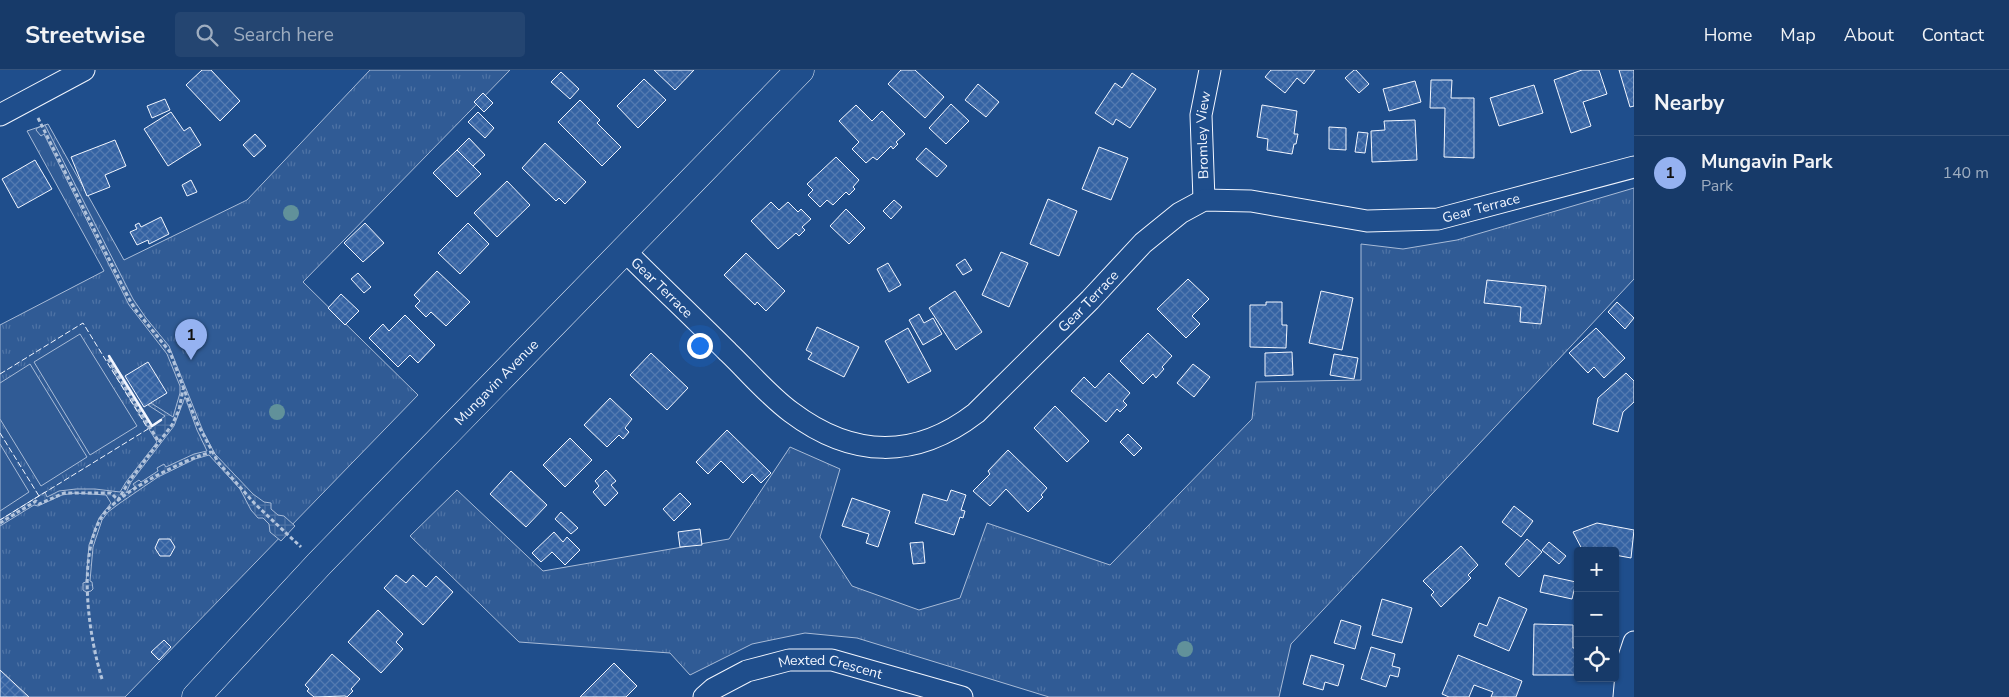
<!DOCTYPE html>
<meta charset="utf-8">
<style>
:root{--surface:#173a69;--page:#244571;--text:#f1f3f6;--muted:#9eadc0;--line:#36547d;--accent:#95b2f1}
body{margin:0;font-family:"Nunito Sans",sans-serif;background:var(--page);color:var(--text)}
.controls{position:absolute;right:15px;bottom:15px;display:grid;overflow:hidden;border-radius:5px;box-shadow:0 1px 4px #0004}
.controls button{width:45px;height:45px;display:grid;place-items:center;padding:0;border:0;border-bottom:1px solid var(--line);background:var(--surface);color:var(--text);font:25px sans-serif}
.you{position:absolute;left:699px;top:275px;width:18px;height:18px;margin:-12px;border:4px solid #fff;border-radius:50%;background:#1a73e8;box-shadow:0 0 0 8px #1a73e833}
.badge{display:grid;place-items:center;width:32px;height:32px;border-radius:50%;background:var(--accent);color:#111;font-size:16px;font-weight:700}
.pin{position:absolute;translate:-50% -41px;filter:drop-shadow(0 1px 2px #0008)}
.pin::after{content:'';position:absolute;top:26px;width:18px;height:15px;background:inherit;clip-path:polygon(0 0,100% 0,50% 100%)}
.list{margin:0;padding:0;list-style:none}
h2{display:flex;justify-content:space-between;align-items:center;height:65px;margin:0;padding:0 20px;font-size:21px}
h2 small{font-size:16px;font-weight:400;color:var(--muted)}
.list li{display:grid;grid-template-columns:32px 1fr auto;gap:15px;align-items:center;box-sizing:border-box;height:75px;padding:0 20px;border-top:1px solid var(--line)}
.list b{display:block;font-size:19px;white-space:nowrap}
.list p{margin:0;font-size:16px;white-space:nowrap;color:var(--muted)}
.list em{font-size:16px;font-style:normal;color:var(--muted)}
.icon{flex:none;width:28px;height:28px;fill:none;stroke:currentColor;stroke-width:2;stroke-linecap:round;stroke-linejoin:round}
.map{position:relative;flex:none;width:1634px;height:627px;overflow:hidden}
header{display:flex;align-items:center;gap:30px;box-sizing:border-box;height:70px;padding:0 25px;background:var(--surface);border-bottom:1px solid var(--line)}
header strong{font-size:24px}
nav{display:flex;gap:28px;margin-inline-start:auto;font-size:18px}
.search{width:350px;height:45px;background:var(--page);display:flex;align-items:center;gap:12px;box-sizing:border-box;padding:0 18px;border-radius:5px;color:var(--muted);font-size:19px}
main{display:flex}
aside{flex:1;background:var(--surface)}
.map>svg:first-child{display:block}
.park{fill:url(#park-tufts);stroke:#a8bbd7}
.pitch{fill:#305b95;stroke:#a8bbd7}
.plaza{fill:url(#plaza-grid);stroke:#a8bbd7;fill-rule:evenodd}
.building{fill:url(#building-cross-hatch);stroke:#f2f6ff}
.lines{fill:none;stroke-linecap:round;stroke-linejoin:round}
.minor-casing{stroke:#f2f6ff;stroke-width:23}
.secondary-casing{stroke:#f2f6ff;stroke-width:29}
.path{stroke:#b3c4dc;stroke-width:3;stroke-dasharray:4 2.5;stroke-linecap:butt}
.minor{stroke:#1f4e8c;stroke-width:21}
.secondary{stroke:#1f4e8c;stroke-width:28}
.fence{stroke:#f2f6ff;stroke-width:1;stroke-dasharray:6 2.5;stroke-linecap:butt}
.wall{stroke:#f2f6ff;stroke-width:2.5}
.tree{fill:#61919a}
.labels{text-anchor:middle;stroke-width:4;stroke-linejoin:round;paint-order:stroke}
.street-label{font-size:14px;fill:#f2f6ff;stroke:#1f4e8c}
</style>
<header>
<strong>Streetwise</strong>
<div class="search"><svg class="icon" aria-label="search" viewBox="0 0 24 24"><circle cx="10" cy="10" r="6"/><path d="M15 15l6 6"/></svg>Search here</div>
<nav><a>Home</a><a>Map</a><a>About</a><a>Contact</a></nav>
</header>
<main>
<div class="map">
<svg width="1634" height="627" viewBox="0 0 1634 627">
<defs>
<pattern id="park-tufts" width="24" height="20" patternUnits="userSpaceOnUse" patternTransform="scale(1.25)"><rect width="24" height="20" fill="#305b95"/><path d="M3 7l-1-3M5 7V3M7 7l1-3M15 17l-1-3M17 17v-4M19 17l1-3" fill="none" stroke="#4e73a5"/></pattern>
<pattern id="plaza-grid" width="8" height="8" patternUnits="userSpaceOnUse" patternTransform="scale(1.25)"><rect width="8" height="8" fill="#305b95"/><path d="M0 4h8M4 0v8" fill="none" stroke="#4e73a5"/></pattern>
<pattern id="building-cross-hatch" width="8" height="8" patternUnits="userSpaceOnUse" patternTransform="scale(1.25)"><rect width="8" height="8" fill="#3563a3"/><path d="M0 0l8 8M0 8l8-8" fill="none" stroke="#537ab1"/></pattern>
</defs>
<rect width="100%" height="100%" fill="#1f4e8c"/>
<path class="park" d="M370 0H510L303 212 418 325 125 627H0V255L104 201 27 61 48 54 124 190 247 130Z
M1634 118V209L1291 574 1279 627H1049L857 568 805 563 752 574 690 605 670 583 519 572 410 466 457 420 543 501 729 469 790 377 840 399 820 467 852 516 919 540 960 528 987 453 1110 495 1252 349 1256 312 1361 310V174L1403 179 1457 170Z"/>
<path class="pitch" d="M80 264 137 356 90 385 34 292Z
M30 294 87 387 41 416 0 349V313Z
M0 374 29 422 0 441Z"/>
<path class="plaza" d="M45 55 133 229 146 248 169 276 203 361 215 384 253 424 264 432 271 433V439L278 445 284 446 295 456 281 471 270 462 269 454 263 448H258L251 440 240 419 209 385 195 389 158 407 120 433 108 442 102 450 93 477 90 511 92 512 93 519 91 521 86 522 83 520V513L86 512 89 475 99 448 111 433 106 425 75 423 62 425 38 436 34 435 0 456V450L45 422 47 427 59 421 76 419H95L120 422 126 412 157 372 112 300 117 298 152 356 165 346 148 335 151 333 173 347 180 323V316L167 284 129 235 44 64 41 66 36 60 37 58ZM185 327 197 360 207 381 194 384 166 397 164 394 157 398 158 401 141 412 139 410 133 414 135 417 126 423 131 412 174 356Z"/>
<path class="building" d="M202 0H211L240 31 220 51 186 15Z
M654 0H694L675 20Z
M901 0H915L944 27 925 48 888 14Z
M1271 0H1315L1304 14 1297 8 1285 23 1265 7Z
M1354 0H1356L1369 14 1359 23 1345 8Z
M1582 0H1599L1607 24 1583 32 1591 56 1571 63 1554 10Z
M1619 0H1634V36L1630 37Z
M561 2 579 19 570 29 551 12Z
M1132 3 1156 19 1130 58 1116 49 1113 55 1095 43 1115 13 1122 18Z
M644 9 666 30 638 58 617 36Z
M1431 10H1452L1451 28H1474V88L1444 87 1445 38H1430Z
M1415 11 1421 32 1389 41 1383 19Z
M978 14 999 32 986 47 965 30Z
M1534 15 1543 43 1499 56 1490 28Z
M483 23 493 33 484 42 474 32Z
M165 29 170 40 152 48 147 36Z
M580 30 600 50 597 53 621 77 602 96 558 52Z
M951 34 969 51 946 74 929 58Z
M856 35 872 51 882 41 905 64 896 72 898 74 893 79 891 76 877 90 873 87 866 93 852 79 859 72 839 51Z
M1262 35 1297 41 1294 64H1298L1296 74H1294L1292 84 1267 80 1268 69 1257 67Z
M171 42 184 61 190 57 201 75 168 96 144 59Z
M478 42 494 58 485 68 468 52Z
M1415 50 1417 90 1372 92 1371 61 1385 60 1384 51Z
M1329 57 1346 58V80L1329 79Z
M1358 62 1368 63 1365 83 1355 82Z
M255 64 266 76 254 87 243 75Z
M469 68 485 85 473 96 457 80Z
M115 70 126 96 105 105 110 117 87 126 71 87Z
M545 73 586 112 565 134 559 128 556 131 522 98Z
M1099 77 1128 88 1111 130 1082 119Z
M926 78 947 96 937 107 916 89Z
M457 80 481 104 457 127 433 103Z
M836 87 859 110 853 117 855 119 849 125 846 122 833 135 827 130 820 137 808 125 813 120 807 114Z
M35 90 52 119 18 138 2 109Z
M191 110 197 122 187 126 182 115Z
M507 111 530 135 497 167 474 143Z
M1048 129 1077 141 1059 186 1030 174Z
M894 130 902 137 891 149 883 141Z
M771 132 779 140 788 132 798 142 801 139 811 149 802 157 805 160 799 166 796 163 778 179 751 151Z
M846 139 865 158 849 174 830 156Z
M161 147 169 164 149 174 148 170 137 175 130 162 137 159 135 155 139 153 141 157Z
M365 153 384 173 363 192 344 173Z
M468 153 489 174 460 204 438 183Z
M1001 182 1028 193 1009 237 982 225Z
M746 183 785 221 766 241 757 232 755 235 724 205Z
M965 189 972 200 963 205 956 195Z
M888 193 901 215 889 222 877 199Z
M437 201 470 232 446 256 431 242 426 247 415 236 420 231 414 225Z
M358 203 371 217 364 223 351 209Z
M1188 209 1209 229 1192 246 1200 254 1186 268 1157 239Z
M1487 210 1546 216 1541 254 1520 252 1521 237 1484 233Z
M955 221 982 262 956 280 929 238Z
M1321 221 1353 228 1342 280 1309 273Z
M341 224 359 241 345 255 328 238Z
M1266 232H1282V255H1287L1286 278 1250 277V235H1266Z
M1617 232 1634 248 1625 259 1608 242Z
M919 244 924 253 933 248 942 264 923 275 909 250Z
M405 245 435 275 418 293 410 285 398 297 369 268 383 254 389 261Z
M817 257 859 277 844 307 808 289 812 283 806 280Z
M908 258 931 301 908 313 885 271Z
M1596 258 1625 288 1604 308 1594 297 1588 303 1569 283Z
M1148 263 1172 286 1162 297 1164 299 1156 308 1153 304 1143 314 1120 291Z
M1292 282 1293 305 1265 306V283Z
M651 283 688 318 667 340 630 305Z
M1334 284 1358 288 1354 309 1330 305Z
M148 292 167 323 144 337 125 306Z
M1193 294 1210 307 1194 327 1177 313Z
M1109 303 1130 323 1123 331 1127 335 1120 342 1117 339 1106 352 1071 321 1084 307 1095 318Z
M1626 303 1634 311V332L1623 342 1618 362 1593 354 1598 328Z
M610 328 632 349 625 358 629 362 623 369 619 365 607 377 584 355Z
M1055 336 1089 371 1067 392 1034 358Z
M727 360 771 403 761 413 752 404 743 413 721 391 708 404 696 392Z
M1128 364 1142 378 1134 386 1120 372Z
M570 368 592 390 565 417 543 395Z
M1008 380 1047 418 1041 425 1043 427 1028 442 1006 419 990 436 973 421 990 404 988 401Z
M606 400 616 411 611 415 618 423 605 436 593 422 599 416 595 411Z
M511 401 547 435 526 457 490 424Z
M951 420 966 425 961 440 965 441 963 448 960 447 954 465 915 453 923 424 947 431Z
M680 423 691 434 674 451 663 439Z
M852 428 890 441 878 477 866 473 869 464 842 456Z
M1514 436 1533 451 1521 467 1502 452Z
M561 442 578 458 571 464 555 449Z
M1597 453 1634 460 1631 488 1615 485V481H1583L1573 462Z
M700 459 702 475 680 477 678 462Z
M554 462 563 472 567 467 580 480 565 495 552 482 541 492 532 483Z
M159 469H170L175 477 170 486H160L155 478Z
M1527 469 1542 482 1519 507 1505 494Z
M923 472 925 493 913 494 910 473Z
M1549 472 1566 486 1559 494 1542 480Z
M1461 476 1478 495 1468 505 1471 508 1441 537 1431 525 1434 522 1423 511Z
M396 505 406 513 413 505 426 517 436 506 453 522 423 555 384 518Z
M1544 505 1576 512 1572 529 1540 522Z
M1499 527 1527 539 1509 581 1474 566 1479 553 1487 556Z
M1382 529 1412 538 1402 573 1372 565Z
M378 540 403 564 396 572 403 579 381 603 348 572Z
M1341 550 1361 556 1355 579 1334 573Z
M1534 554 1573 555V578H1577V605H1533Z
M164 570 171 577 159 590 151 582Z
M1371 577 1395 584 1392 596 1400 598 1398 607 1390 605 1386 617 1361 609Z
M332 584 360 609 351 619 353 621 347 627 345 626 314 627 307 621 309 619 305 615Z
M1311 585 1344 595 1338 616 1325 612 1323 620 1303 614Z
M1458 585 1522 611 1516 627H1491L1493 622 1474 615 1469 627H1449L1442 624Z
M614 593 637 616 626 627H580Z
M0 600 29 627H0Z"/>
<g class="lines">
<defs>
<g id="minor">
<path d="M0 45 84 0"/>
<path id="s1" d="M1204 130 1201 45 1210 0"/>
<path id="s2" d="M625 181C659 215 694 248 728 282 749 302 768 325 791 342 852 388 915 390 976 343L1090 230 1143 173 1180 143 1204 130 1251 131 1367 151 1438 149 1634 97"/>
<path id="s3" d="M704 627 713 619 747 601 789 590H832L962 627"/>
<path d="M1624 627 1627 593 1634 572"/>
</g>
<g id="secondary">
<path id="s4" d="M196 627 319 494 800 0"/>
</g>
</defs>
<use href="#minor" class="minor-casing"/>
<use href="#secondary" class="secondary-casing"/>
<path class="path" d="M38 48 128 227 135 239 170 282 196 351 218 392 255 434 301 477
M108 289 159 372
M0 453 36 431 39 434 64 423H111L118 430 130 410 172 355 179 340 183 319
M102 609C89 567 77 488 101 448 116 423 183 390 211 382"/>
<use href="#minor" class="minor"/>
<use href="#secondary" class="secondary"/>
<path class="fence" d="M0 304 83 253 148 359 0 450
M0 363 39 426"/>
<path class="wall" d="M109 286 152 356 161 350"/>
</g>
<g class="tree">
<circle cx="291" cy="143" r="8"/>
<circle cx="277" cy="342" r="8"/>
<circle cx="1185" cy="579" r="8"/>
</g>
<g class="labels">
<g class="street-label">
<text dy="5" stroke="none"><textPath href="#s1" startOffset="65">Bromley View</textPath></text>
<text dy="5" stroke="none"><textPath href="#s2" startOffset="1026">Gear Terrace</textPath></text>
<text dy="5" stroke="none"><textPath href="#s2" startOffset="52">Gear Terrace</textPath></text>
<text dy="5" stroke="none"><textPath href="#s2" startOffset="591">Gear Terrace</textPath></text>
<text dy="5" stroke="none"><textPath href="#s4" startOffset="435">Mungavin Avenue</textPath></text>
<text dy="5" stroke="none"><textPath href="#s3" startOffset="136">Mexted Crescent</textPath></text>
</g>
</g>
</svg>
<div class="controls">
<button>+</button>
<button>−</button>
<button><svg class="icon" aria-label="locate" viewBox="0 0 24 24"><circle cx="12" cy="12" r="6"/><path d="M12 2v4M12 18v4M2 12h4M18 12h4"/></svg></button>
</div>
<div class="you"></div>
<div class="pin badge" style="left:191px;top:290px">1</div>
</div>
<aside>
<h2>Nearby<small></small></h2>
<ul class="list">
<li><span class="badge">1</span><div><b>Mungavin Park</b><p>Park</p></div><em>140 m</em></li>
</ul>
</aside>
</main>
